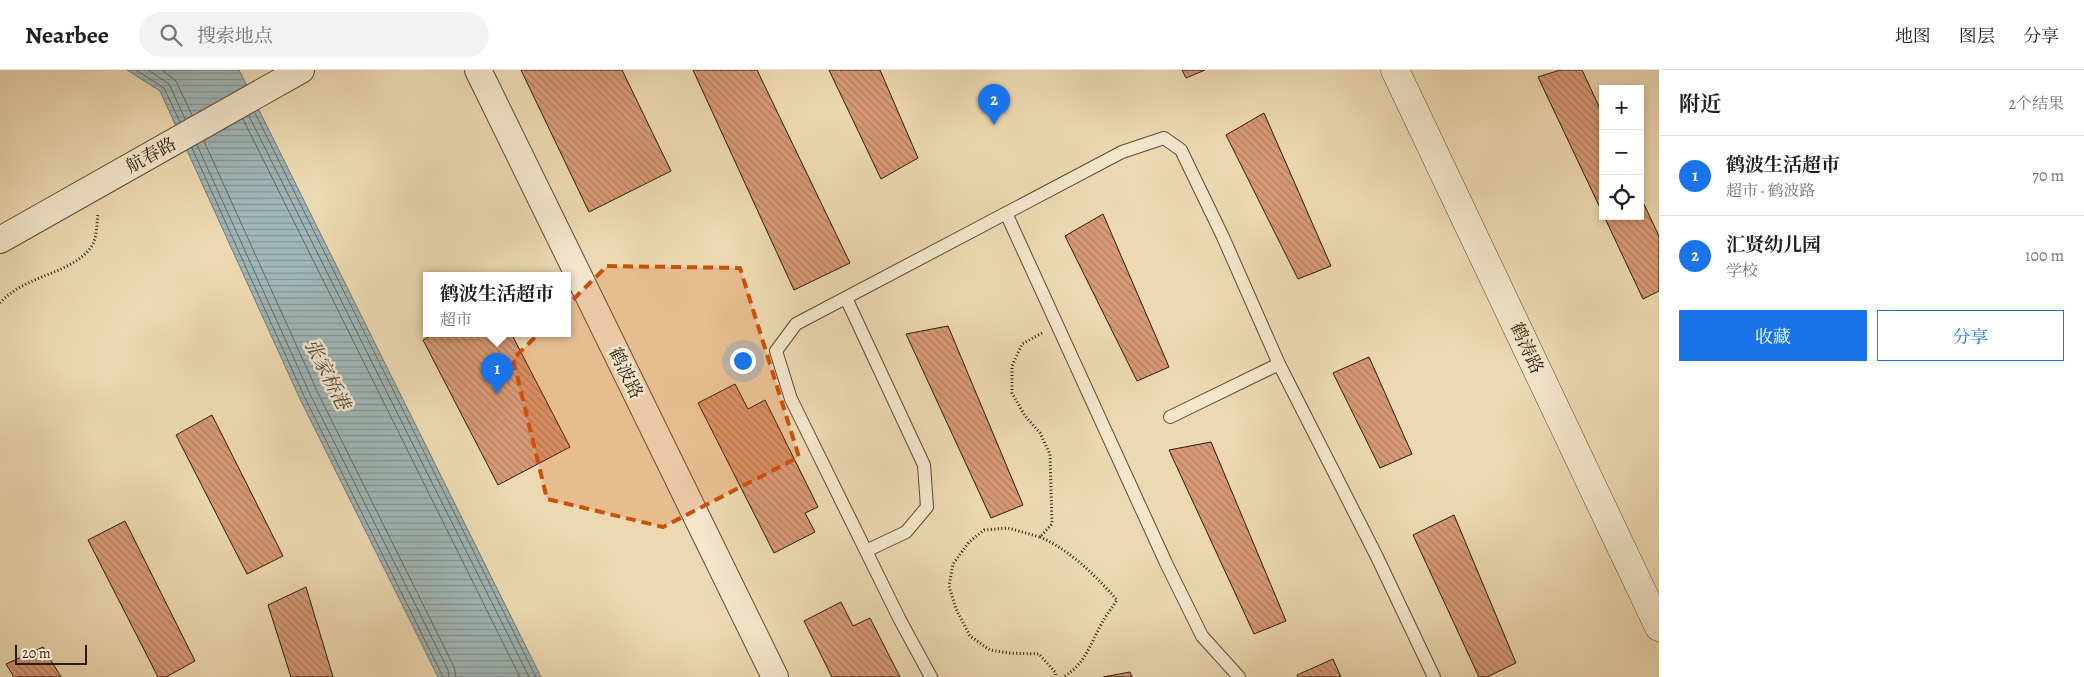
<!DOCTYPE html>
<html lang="zh">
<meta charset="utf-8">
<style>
:root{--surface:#fff;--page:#f2f2f2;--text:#202124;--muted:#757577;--line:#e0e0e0;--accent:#1a73e8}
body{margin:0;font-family:Alegreya,"Noto Serif SC",serif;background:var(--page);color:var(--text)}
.controls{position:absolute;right:15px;top:15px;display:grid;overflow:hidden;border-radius:0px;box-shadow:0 2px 8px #0003}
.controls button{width:45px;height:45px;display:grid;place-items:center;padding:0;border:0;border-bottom:1px solid var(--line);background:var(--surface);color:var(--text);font:25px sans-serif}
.scale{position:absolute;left:15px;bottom:12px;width:72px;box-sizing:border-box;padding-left:5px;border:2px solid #2c1b0a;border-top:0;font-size:14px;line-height:18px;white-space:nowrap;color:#2c1b0a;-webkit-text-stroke:4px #f3e6cc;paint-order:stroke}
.you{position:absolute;left:742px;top:290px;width:18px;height:18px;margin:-12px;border:4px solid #fff;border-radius:50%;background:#1a73e8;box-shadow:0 0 0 8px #1a73e833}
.badge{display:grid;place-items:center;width:32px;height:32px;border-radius:50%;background:var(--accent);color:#fff;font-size:16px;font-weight:700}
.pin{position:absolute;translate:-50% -41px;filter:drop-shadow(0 1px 2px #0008)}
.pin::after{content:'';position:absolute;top:26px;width:18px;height:15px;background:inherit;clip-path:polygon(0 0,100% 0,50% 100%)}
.popup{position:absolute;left:423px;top:202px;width:148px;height:65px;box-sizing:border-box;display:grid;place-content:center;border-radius:0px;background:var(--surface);filter:drop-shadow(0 1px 4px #0005);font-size:16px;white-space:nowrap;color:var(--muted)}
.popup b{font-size:19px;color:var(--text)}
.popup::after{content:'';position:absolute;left:50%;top:100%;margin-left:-10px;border:10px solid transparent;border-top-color:var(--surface)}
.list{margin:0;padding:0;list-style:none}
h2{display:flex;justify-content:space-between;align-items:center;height:65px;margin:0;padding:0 20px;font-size:21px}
h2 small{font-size:16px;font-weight:400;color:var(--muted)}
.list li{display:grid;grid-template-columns:32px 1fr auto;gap:15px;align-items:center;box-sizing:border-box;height:80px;padding:0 20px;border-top:1px solid var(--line)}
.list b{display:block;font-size:19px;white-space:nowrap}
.list p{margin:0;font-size:16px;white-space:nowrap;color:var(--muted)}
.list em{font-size:16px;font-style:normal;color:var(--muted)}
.actions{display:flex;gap:10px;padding:15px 20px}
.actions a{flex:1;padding:11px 0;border:1px solid var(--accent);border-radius:0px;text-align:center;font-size:18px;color:var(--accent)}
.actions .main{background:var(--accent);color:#fff}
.icon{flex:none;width:28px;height:28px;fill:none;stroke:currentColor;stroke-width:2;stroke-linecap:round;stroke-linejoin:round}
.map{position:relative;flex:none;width:1659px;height:607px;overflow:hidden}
header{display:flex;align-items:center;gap:30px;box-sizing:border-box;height:70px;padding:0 25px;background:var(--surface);border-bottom:1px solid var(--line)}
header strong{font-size:24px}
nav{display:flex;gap:28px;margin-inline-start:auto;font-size:18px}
.search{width:350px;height:45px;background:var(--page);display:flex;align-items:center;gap:12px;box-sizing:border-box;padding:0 18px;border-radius:28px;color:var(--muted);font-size:19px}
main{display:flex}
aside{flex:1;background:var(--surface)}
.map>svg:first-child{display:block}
.water{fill:url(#water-rules);stroke:#727972}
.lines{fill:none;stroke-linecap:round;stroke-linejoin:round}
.shore{stroke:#666961;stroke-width:1}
.building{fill:url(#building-back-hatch);stroke:#2c1b0a}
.service-casing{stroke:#5c4a34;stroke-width:14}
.minor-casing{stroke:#5c4a34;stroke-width:28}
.tertiary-casing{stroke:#5c4a34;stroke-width:29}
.path{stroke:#2c1b0a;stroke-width:3;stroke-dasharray:1 2.5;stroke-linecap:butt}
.service{stroke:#f3e6cc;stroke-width:12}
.minor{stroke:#f3e6cc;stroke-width:26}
.tertiary{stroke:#f3e6cc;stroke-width:28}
.marked{fill:#cc500c;fill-opacity:0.2;stroke:#cc500c;stroke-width:4;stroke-dasharray:10 6;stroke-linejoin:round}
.labels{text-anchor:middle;stroke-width:5;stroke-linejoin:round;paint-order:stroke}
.street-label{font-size:18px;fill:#2c1b0a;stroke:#f3e6cc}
.water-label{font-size:19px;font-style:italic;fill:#4f4a3e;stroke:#f3e6cc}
</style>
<header>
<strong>Nearbee</strong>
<div class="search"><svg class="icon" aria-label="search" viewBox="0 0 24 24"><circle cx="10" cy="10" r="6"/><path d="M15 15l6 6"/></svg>搜索地点</div>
<nav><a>地图</a><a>图层</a><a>分享</a></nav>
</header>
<main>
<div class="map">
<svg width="1659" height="607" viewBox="0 0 1659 607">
<defs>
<pattern id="water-rules" width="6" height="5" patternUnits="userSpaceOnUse" patternTransform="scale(1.25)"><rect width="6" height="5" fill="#a0b7b8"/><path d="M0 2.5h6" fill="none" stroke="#839494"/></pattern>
<pattern id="building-back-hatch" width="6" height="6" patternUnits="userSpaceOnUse" patternTransform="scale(1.25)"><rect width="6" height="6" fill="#d89a76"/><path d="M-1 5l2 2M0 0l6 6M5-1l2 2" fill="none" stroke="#af7d5f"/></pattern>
</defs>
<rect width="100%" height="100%" fill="#edd9b1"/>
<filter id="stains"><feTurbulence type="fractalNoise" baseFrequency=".004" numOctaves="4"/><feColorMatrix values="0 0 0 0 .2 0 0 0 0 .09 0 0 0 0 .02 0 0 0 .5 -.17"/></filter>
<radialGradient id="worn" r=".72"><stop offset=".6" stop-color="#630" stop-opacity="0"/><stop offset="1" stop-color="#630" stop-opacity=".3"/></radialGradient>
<path class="water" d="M127 0H239L541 607H438L300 329 160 21Z"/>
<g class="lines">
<path class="shore" d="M136 0 164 18 180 52
M148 0 169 14 185 49
M162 0 176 11 192 45
M255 43 536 607
M249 46 529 607
M243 49 520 607
M204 71 317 321 454 597 456 607
M197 75 310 324 448 600 449 607
M192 78 304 326 443 607"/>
</g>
<path class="building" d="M521 0H622L671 101 589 142Z
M693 0H757L850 193 794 220Z
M829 0H880L918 88 881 109Z
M1182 0H1205L1186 8Z
M1560 0H1582L1603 45V144L1538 7Z
M1264 43 1331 196 1298 209 1226 65Z
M1640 126 1659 166V221L1643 229 1604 146H1640Z
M1103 144 1169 297 1137 311 1065 166Z
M948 256 1023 435 991 448 906 264Z
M436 263H511L570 377 498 415 423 270Z
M1369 287 1412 384 1380 398 1333 303Z
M735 314 748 339 765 330 818 437 805 443 815 462 774 483 698 333Z
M212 345 283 486 247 504 176 365Z
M1211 372 1286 551 1254 564 1169 380Z
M1454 445 1516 593 1487 607H1479L1413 465Z
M125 451 195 591 166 607H158L88 470Z
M306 517 333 607H291L268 535Z
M841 532 853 556 870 548 900 607H832L804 551Z
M43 577 61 607H14L6 594Z
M1333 589 1341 607H1298L1297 605Z
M1130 602 1132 607H1103Z"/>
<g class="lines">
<defs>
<path id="service" d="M1006 143 1166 493 1202 566 1239 607
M846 228 924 395 927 437 906 462 866 481
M1170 347 1279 294
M931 607 900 550 791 329 776 281 796 254 1122 82 1164 68 1181 80 1223 167 1279 294 1377 487 1434 607"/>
<path id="minor" d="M478 0 775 607
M0 170 301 0"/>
<path id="tertiary" d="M1395 0 1659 557"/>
</defs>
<use href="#service" class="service-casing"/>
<use href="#minor" class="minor-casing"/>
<use href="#tertiary" class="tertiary-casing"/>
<path class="path" d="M0 233C25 204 76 204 93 174 97 165 97 153 98 143
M1042 263 1022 274 1012 296V323L1025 346 1040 363 1050 384 1052 454 1040 467 1008 458 984 460 969 472 953 494 949 516 956 539 970 566 990 580 1008 583 1039 584 1055 602 1056 607
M1040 467C1070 480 1095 505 1117 530 1112 538 1106 545 1102 553 1090 574 1085 595 1063 607"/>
<use href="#service" class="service"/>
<use href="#minor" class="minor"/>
<use href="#tertiary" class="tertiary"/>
</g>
<path class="marked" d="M607 196 740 198 799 387 663 457 547 429 513 289Z"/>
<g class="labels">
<g class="street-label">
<text transform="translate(151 85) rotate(-29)" y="6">航春路</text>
<text transform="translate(1527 278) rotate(65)" y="6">鹤涛路</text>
<text transform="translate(626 303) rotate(64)" y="6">鹤波路</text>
</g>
<g class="water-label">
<text transform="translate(328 304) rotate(63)" y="7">张家桥港</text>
</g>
</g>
<rect width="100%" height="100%" filter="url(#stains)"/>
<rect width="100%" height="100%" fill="url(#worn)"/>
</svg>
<div class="controls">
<button>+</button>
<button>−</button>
<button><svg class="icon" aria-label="locate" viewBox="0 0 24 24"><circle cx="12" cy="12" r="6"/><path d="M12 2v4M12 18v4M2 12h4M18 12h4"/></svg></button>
</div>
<div class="scale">20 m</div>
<div class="you"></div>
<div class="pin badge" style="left:497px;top:324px">1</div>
<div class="popup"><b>鹤波生活超市</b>超市</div>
<div class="pin badge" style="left:994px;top:55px">2</div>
</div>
<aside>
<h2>附近<small>2个结果</small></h2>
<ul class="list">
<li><span class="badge">1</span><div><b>鹤波生活超市</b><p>超市 · 鹤波路</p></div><em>70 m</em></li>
<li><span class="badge">2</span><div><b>汇贤幼儿园</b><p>学校</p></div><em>100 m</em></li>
</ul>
<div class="actions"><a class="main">收藏</a><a>分享</a></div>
</aside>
</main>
